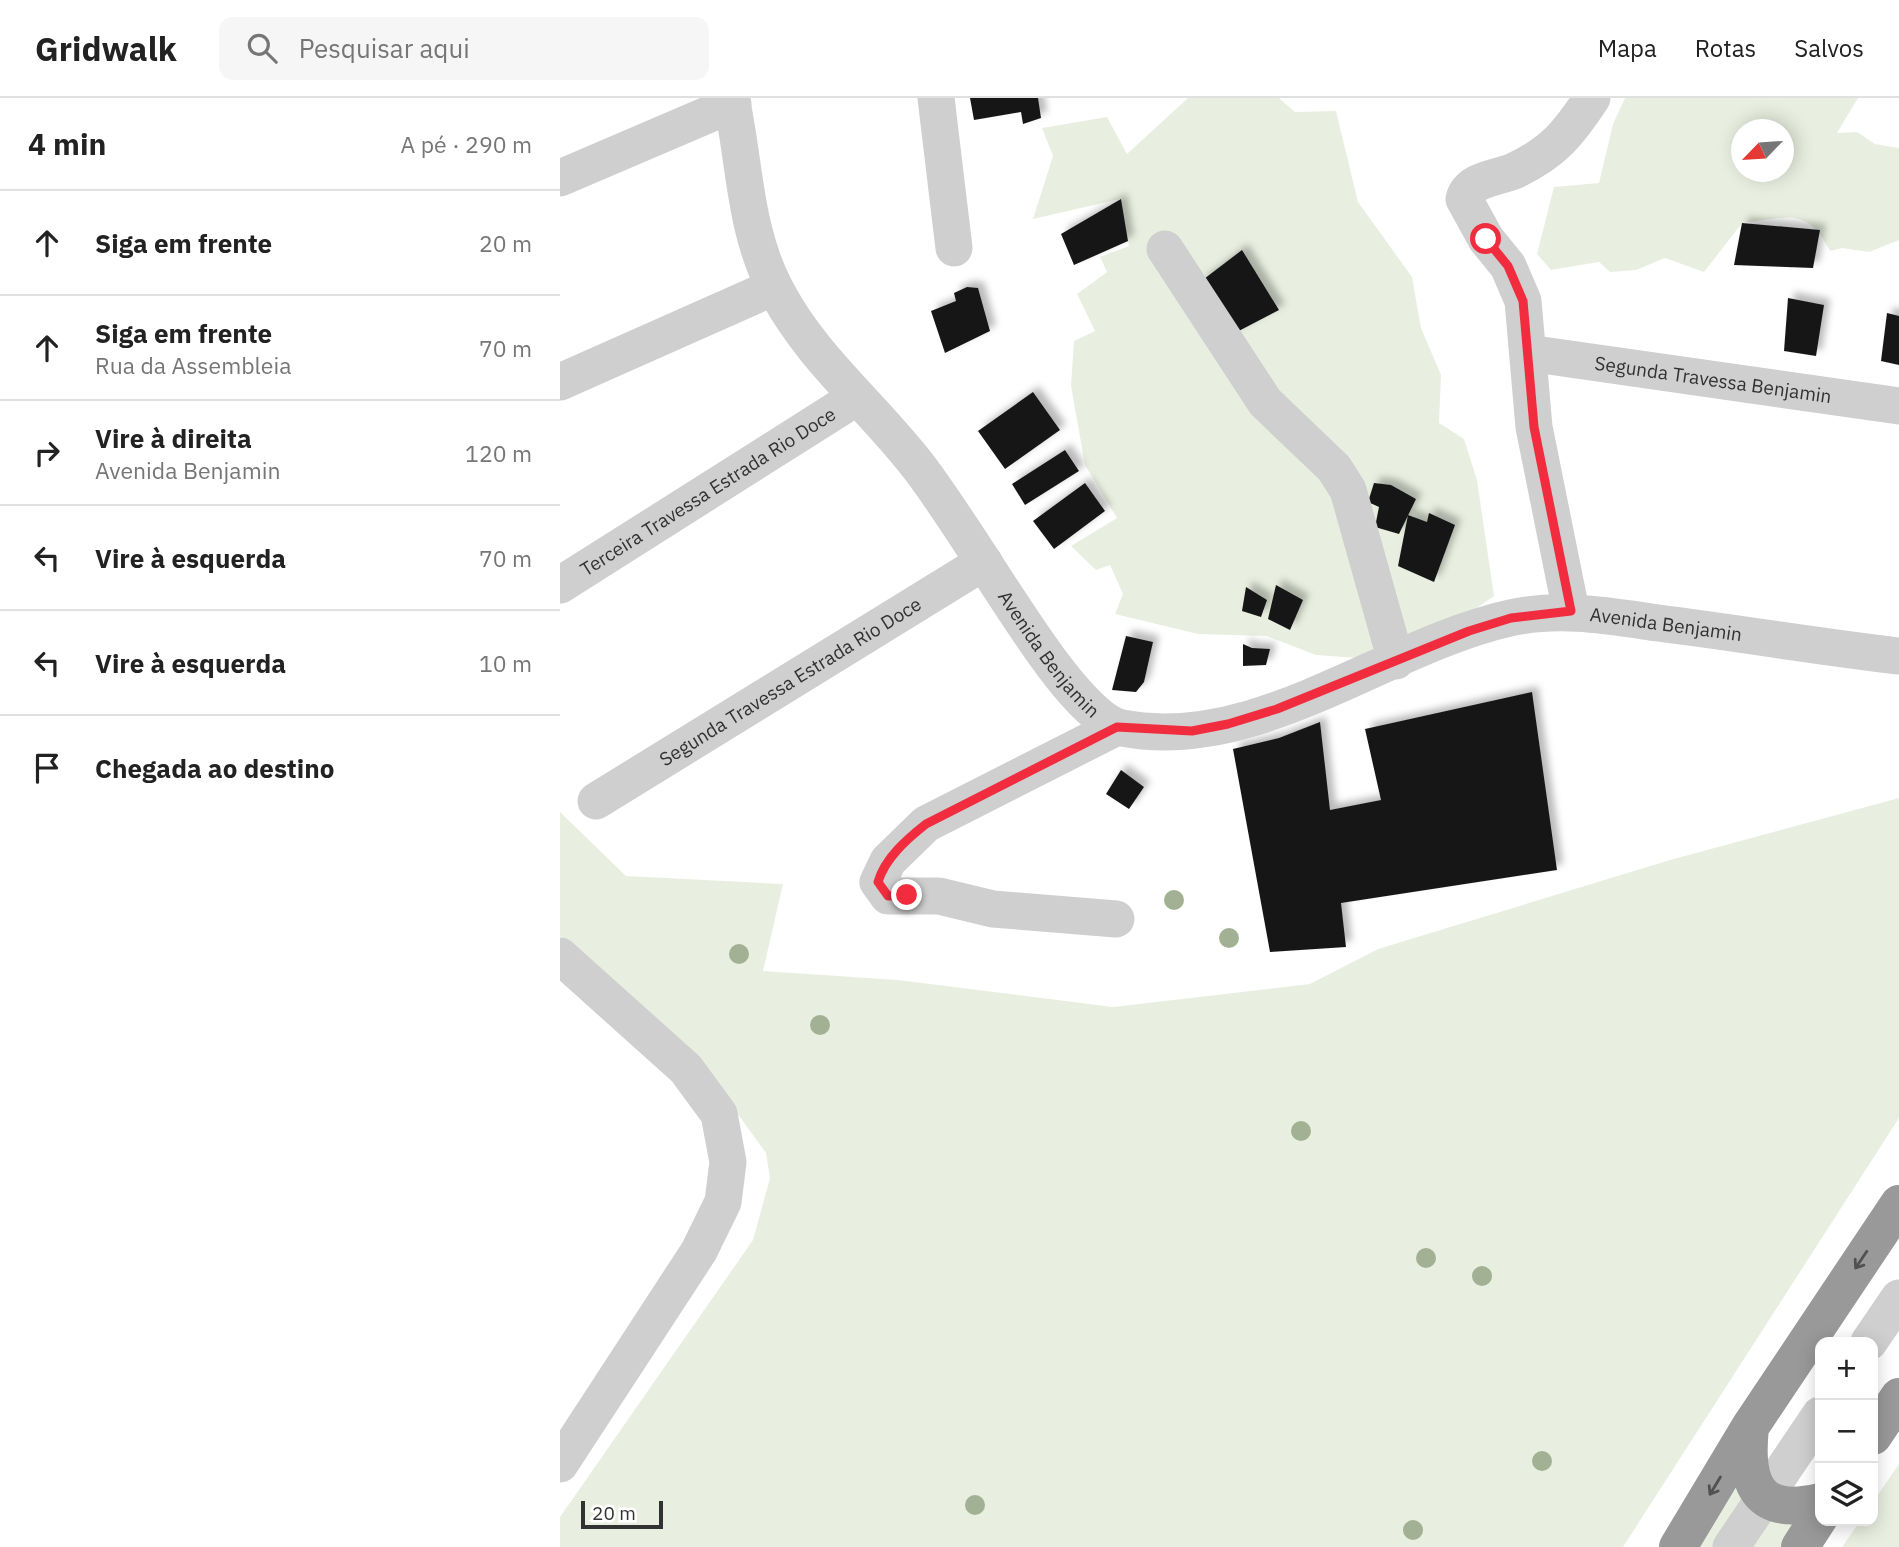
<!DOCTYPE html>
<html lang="pt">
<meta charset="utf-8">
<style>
:root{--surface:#fff;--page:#f6f6f6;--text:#222;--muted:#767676;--line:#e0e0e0}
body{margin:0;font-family:"IBM Plex Sans",sans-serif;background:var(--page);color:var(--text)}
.controls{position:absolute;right:21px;bottom:21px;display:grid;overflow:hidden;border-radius:14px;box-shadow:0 4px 18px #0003}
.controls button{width:63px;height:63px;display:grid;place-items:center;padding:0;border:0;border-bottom:2px solid var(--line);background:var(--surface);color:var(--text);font:35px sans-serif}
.compass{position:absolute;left:1171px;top:21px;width:63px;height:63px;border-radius:50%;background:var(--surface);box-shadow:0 4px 18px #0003;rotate:245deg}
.scale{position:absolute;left:21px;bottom:18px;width:82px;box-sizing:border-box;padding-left:7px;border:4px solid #323232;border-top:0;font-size:19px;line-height:24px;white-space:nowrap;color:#323232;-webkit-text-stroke:5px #fff;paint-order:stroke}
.stop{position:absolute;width:21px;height:21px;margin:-16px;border:5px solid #f12c3f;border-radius:50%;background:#fff}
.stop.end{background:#f12c3f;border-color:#fff;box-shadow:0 2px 7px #0008}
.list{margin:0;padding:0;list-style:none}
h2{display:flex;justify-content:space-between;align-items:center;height:91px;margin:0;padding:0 28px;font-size:30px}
h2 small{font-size:23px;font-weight:400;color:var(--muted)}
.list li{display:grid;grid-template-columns:46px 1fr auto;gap:21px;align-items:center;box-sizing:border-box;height:105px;padding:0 28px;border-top:2px solid var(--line)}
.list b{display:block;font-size:26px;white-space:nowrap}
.list p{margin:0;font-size:23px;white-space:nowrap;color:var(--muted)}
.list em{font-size:23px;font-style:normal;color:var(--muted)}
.icon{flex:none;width:38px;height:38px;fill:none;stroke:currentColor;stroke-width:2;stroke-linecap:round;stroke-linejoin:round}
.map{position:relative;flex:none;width:1339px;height:1449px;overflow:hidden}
header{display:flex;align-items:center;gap:42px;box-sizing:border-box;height:98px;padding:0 35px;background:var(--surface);border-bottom:2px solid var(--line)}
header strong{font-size:33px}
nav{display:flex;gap:38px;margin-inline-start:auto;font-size:24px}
.search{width:490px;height:63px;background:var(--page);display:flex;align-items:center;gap:18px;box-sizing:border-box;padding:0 24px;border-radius:14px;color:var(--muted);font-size:26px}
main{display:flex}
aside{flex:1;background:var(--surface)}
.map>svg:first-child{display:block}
.green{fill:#e9efe0;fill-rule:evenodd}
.building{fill:#191919;filter:url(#shadow)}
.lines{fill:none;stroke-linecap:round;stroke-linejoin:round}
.minor{stroke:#cfcfcf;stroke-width:37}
.highway{stroke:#999;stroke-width:38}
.tree{fill:#a2b193}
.oneway{stroke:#515151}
.route{stroke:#f12c3f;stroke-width:9}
.labels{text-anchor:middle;stroke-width:7;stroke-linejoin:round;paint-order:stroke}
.street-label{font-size:19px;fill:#323232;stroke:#fff}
</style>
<header>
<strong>Gridwalk</strong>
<div class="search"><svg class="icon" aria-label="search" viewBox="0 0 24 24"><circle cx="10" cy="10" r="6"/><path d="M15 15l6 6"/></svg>Pesquisar aqui</div>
<nav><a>Mapa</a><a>Rotas</a><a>Salvos</a></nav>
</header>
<main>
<aside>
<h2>4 min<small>A pé · 290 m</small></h2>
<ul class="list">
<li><svg class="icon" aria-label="ahead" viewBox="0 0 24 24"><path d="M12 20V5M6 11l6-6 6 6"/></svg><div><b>Siga em frente</b></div><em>20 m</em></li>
<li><svg class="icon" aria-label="ahead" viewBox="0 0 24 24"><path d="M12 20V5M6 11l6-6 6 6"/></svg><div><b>Siga em frente</b><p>Rua da Assembleia</p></div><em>70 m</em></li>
<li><svg class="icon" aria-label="right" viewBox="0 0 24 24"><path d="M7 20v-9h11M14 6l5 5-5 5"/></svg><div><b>Vire à direita</b><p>Avenida Benjamin</p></div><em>120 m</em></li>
<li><svg class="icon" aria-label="left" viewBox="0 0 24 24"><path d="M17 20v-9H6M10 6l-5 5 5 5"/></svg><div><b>Vire à esquerda</b></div><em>70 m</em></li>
<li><svg class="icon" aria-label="left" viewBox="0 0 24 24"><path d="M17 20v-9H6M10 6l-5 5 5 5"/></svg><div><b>Vire à esquerda</b></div><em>10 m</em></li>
<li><svg class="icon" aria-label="arrive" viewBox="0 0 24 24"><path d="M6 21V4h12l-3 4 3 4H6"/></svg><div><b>Chegada ao destino</b></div></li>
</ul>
</aside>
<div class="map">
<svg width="1339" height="1449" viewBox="0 0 1339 1449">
<defs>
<filter id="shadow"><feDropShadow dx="6" dy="-6" stdDeviation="3.5" flood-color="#0004"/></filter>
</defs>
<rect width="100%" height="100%" fill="#fff"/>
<path class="green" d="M628 0H719L735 14 776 13 798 104 852 179 861 230 881 277 879 325 904 341 917 382 934 498 896 524 798 560 756 557 707 538 638 536 555 516 563 496 550 467 536 472 511 448 557 420 525 367 511 288 514 243 535 233 517 196 547 174 540 159 569 148 560 101 473 121 493 58 482 30 547 19 567 56Z
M1065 0H1298L1277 35 1297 34 1315 46 1339 50V142L1309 154 1282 150 1270 153C1247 107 1226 120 1182 125L1144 174 1105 160 1076 172 1050 174 1039 164 991 172 977 156 994 89 1039 85 1053 26ZM1182 32H1224V74H1182Z
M1339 700V1020L1063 1449H0V1419L193 1142 210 1080 206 1055 159 990 0 838V714L66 778 223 786 203 873 338 882 553 909 750 886 818 851 1110 762Z
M1187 1361 1237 1408 1240 1449H1118Z
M1339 1366V1449H1282L1300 1423H1313V1404Z"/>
<path class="building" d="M410 0H478L481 20 463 26 461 14 414 22Z
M561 101 568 143 514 167 501 136Z
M1182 125 1260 132 1253 170 1174 167Z
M682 152 719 212 673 236 640 184Z
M407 189 418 190 430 233 385 255 371 213 396 203 394 195Z
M1228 200 1264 207 1256 258 1224 253Z
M1327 215 1339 218V267L1321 263Z
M473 294 500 332 445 371 418 333Z
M505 352 519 373 465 407 452 386Z
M525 385 545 413 494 451 473 423Z
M814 385 831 387 856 401 839 436 815 429 819 409 808 404Z
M869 415 895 427 874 484 838 468 848 417 867 424Z
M716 487 743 502 730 532 708 521Z
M686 489 707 502 701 519 682 513Z
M566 538 593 544 584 584 576 594 552 592Z
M683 546 692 550 710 551 706 567 683 568Z
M972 594 997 772 781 805 786 849 710 854 673 651 719 640 760 624 770 712 821 702 805 631Z
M561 672 584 689 569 711 546 696Z"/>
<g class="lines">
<g class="minor">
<path id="s1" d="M171 0C185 64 184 131 215 190 251 261 315 310 362 373 404 430 439 491 480 549 496 572 535 625 562 630 697 656 824 548 950 520 1000 509 1049 518 1098 525 1179 535 1258 549 1339 558"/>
<path d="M376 0 394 150"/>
<path d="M0 80 173 6"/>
<path d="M605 151 705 304 774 370 788 392 836 563"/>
<path id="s2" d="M968 255 1339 308"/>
<path d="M0 284 214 189"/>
<path id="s3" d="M0 487 297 299"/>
<path d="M1011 513 974 329 963 203 948 168 926 141 904 101C909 81 937 80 954 73 994 54 1008 36 1032 0"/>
<path id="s4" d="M36 703 424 464"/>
<path d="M556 821 433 811 379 798H328L318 784 328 763 366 726 557 629"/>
<path d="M0 858 126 971 159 1016 168 1064 163 1104 139 1153 0 1366"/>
<path d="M1309 1244 1339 1200"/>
<path d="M1171 1449 1260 1317"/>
</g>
<path class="highway" d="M1190 1329C1184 1386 1197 1419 1260 1404
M1313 1338 1339 1299
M1118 1449 1190 1329 1339 1106
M1240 1449 1260 1418"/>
</g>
<g class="tree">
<circle cx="614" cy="802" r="10"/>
<circle cx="669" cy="840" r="10"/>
<circle cx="179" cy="856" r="10"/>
<circle cx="260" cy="927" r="10"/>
<circle cx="741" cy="1033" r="10"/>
<circle cx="866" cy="1160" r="10"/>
<circle cx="922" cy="1178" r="10"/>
<circle cx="982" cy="1363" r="10"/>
<circle cx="415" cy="1407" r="10"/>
<circle cx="853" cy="1432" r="10"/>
</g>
<defs><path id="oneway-shaft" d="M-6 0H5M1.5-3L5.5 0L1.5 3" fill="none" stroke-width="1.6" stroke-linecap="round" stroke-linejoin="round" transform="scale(1.75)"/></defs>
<g class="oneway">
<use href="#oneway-shaft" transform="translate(1301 1162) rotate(124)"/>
<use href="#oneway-shaft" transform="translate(1155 1388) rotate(121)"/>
</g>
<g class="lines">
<path class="route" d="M347 797 328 798 318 784C325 760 347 741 366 726L557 629 632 633 668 626 717 611 909 533 951 520 1011 513 974 329 963 203 948 168 926 141"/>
</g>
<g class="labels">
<g class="street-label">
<text dy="7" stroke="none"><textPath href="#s2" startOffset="187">Segunda Travessa Benjamin</textPath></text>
<text dy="7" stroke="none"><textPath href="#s3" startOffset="175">Terceira Travessa Estrada Rio Doce</textPath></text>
<text dy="7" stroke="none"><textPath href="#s1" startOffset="1326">Avenida Benjamin</textPath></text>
<text dy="7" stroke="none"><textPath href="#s1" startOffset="654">Avenida Benjamin</textPath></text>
<text dy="7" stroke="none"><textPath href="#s4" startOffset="228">Segunda Travessa Estrada Rio Doce</textPath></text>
</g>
</g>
</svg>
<div class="controls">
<button>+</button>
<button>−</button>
<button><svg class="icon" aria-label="layers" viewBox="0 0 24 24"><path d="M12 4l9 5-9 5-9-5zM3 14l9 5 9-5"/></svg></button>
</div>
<svg class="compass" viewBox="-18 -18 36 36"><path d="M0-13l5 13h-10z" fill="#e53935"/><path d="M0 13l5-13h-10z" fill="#767676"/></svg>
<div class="scale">20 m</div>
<div class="stop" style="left:926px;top:141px"></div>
<div class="stop end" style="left:347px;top:797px"></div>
</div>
</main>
